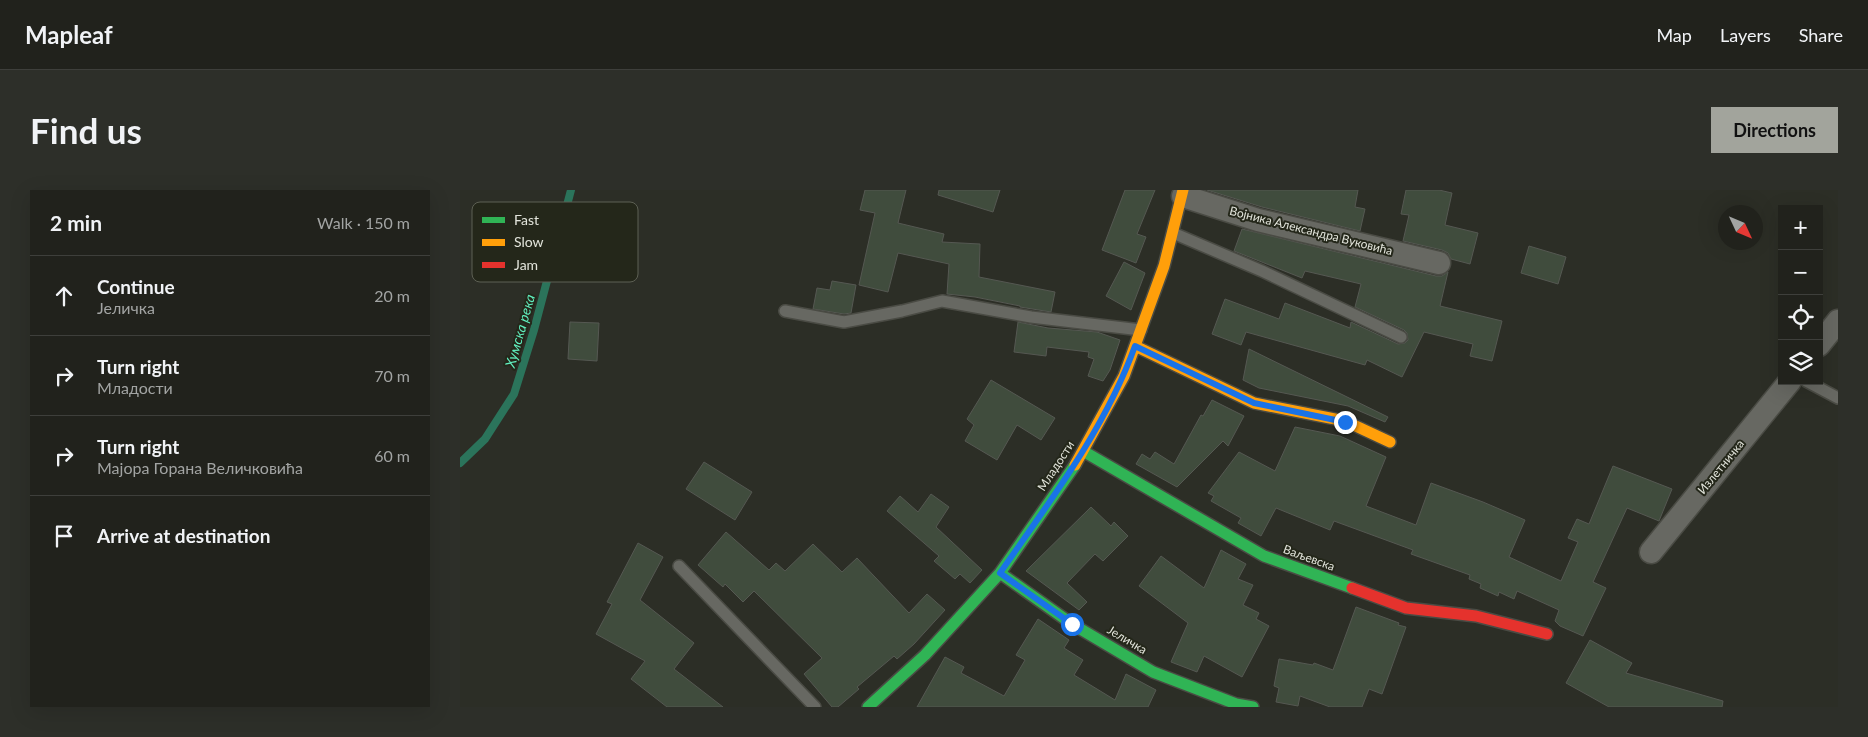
<!DOCTYPE html>
<meta charset="utf-8">
<style>
:root{--surface:#21221c;--page:#2d2f29;--text:#f1f3f6;--muted:#a2a4a3;--line:#3e3f3b;--accent:#a2a49c}
body{margin:0;font-family:Lato,sans-serif;background:var(--page);color:var(--text)}
.controls{position:absolute;right:15px;top:15px;display:grid;overflow:hidden;border-radius:0px;box-shadow:0 5px 20px #0002}
.controls button{width:45px;height:45px;display:grid;place-items:center;padding:0;border:0;border-bottom:1px solid var(--line);background:var(--surface);color:var(--text);font:25px sans-serif}
.compass{position:absolute;left:1258px;top:15px;width:45px;height:45px;border-radius:50%;background:var(--surface);box-shadow:0 5px 20px #0002;rotate:134deg}
.stop{position:absolute;width:15px;height:15px;margin:-11px;border:4px solid #1a73e8;border-radius:50%;background:#fff}
.stop.end{background:#1a73e8;border-color:#fff;box-shadow:0 1px 5px #0008}
.list{margin:0;padding:0;list-style:none}
h2{display:flex;justify-content:space-between;align-items:center;height:65px;margin:0;padding:0 20px;font-size:21px}
h2 small{font-size:16px;font-weight:400;color:var(--muted)}
.list li{display:grid;grid-template-columns:32px 1fr auto;gap:15px;align-items:center;box-sizing:border-box;height:80px;padding:0 20px;border-top:1px solid var(--line)}
.list b{display:block;font-size:19px;white-space:nowrap}
.list p{margin:0;font-size:16px;white-space:nowrap;color:var(--muted)}
.list em{font-size:16px;font-style:normal;color:var(--muted)}
.icon{flex:none;width:28px;height:28px;fill:none;stroke:currentColor;stroke-width:2;stroke-linecap:round;stroke-linejoin:round}
.map{position:relative;flex:none;width:1378px;height:517px;overflow:hidden;border-radius:0px}
header{display:flex;align-items:center;gap:30px;box-sizing:border-box;height:70px;padding:0 25px;background:var(--surface);border-bottom:1px solid var(--line)}
header strong{font-size:24px}
nav{display:flex;gap:28px;margin-inline-start:auto;font-size:18px}
.intro{display:flex;align-items:center;justify-content:space-between;box-sizing:border-box;height:120px;padding:0 30px}
h1{margin:0;font-size:35px}
.button{padding:12px 22px;border-radius:0px;background:var(--accent);color:#111;font-size:18px;font-weight:700}
main{display:flex;gap:30px;padding:0 30px}
aside{flex:1;background:var(--surface);border-radius:0px;box-shadow:0 5px 20px #0002}
.map>svg:first-child{display:block}
.lines{fill:none;stroke-linecap:round;stroke-linejoin:round}
.stream{stroke:#2b745b;stroke-width:8}
.building{fill:#404c3d;stroke:#555852}
.lane-casing{stroke:#4a4b44;stroke-width:14}
.street-casing{stroke:#4a4b44;stroke-width:25}
.fast-casing{stroke:#4a4b44;stroke-width:14}
.slow-casing{stroke:#4a4b44;stroke-width:14}
.jam-casing{stroke:#4a4b44;stroke-width:14}
.lane{stroke:#676862;stroke-width:11}
.street{stroke:#676862;stroke-width:22}
.fast{stroke:#30b455;stroke-width:11}
.slow{stroke:#ff9f0a;stroke-width:11}
.jam{stroke:#e5322d;stroke-width:11}
.route{stroke:#1a73e8;stroke-width:6}
.labels{text-anchor:middle;stroke-width:4;stroke-linejoin:round;paint-order:stroke}
.street-label{font-size:12px;fill:#e2e4db;stroke:#24271a}
.water-label{font-size:14px;font-style:italic;fill:#61efbf;stroke:#24271a}
.key{fill:#24271a;stroke:#5d6054;stroke-width:1}
.key-label{font-size:14px;fill:#e2e4db}
</style>
<header>
<strong>Mapleaf</strong>
<nav><a>Map</a><a>Layers</a><a>Share</a></nav>
</header>
<div class="intro"><h1>Find us</h1><a class="button">Directions</a></div>
<main>
<aside>
<h2>2 min<small>Walk · 150 m</small></h2>
<ul class="list">
<li><svg class="icon" aria-label="ahead" viewBox="0 0 24 24"><path d="M12 20V5M6 11l6-6 6 6"/></svg><div><b>Continue</b><p>Јеличка</p></div><em>20 m</em></li>
<li><svg class="icon" aria-label="right" viewBox="0 0 24 24"><path d="M7 20v-9h11M14 6l5 5-5 5"/></svg><div><b>Turn right</b><p>Младости</p></div><em>70 m</em></li>
<li><svg class="icon" aria-label="right" viewBox="0 0 24 24"><path d="M7 20v-9h11M14 6l5 5-5 5"/></svg><div><b>Turn right</b><p>Мајора Горана Величковића</p></div><em>60 m</em></li>
<li><svg class="icon" aria-label="arrive" viewBox="0 0 24 24"><path d="M6 21V4h12l-3 4 3 4H6"/></svg><div><b>Arrive at destination</b></div></li>
</ul>
</aside>
<div class="map">
<svg width="1378" height="517" viewBox="0 0 1378 517">
<rect width="100%" height="100%" fill="#2c2e26"/>
<g class="lines">
<path class="stream" d="M0 273 25 249 54 204 74 140 111 0"/>
</g>
<path class="building" d="M405 0H446L438 33 484 44 482 52 520 54 519 87 595 102 591 122 560 117V116L515 107 487 104 489 74 438 63 428 102 399 95 415 23 400 20Z
M479 0H540L533 22 478 5Z
M665 0H695L677 44 686 47 676 73 642 60Z
M747 0H898L895 17 905 19 900 41 802 17Z
M946 0H979L992 3 985 35 1018 43 1010 74 991 69 988 63 982 60 943 51 949 25 941 24Z
M782 39 976 86H982L988 82 980 116 1042 131 1032 171 1010 166 1013 154 964 142 942 187 907 170 905 175 786 142 781 155 752 144 765 109 819 129 825 113 890 138 891 132 938 154 945 153 948 150 947 143 944 140 895 117 901 94 845 81 842 88 774 61Z
M1069 56 1106 67 1098 94 1061 83Z
M664 72 685 83 671 120 646 106Z
M372 91 396 95 391 123 384 124 353 119 357 98 370 100Z
M110 132 139 133 137 171 108 169Z
M558 132 588 138 637 142 660 150 650 180 643 191 628 186 634 169 628 167 629 162 587 157 586 166 554 162Z
M789 159 928 227 925 232 888 216 799 198 783 190Z
M531 190 595 228 581 250 557 235 537 270 505 251 514 235 507 229Z
M752 210 784 226 768 256 763 251 717 297 676 274 682 264 690 269 695 262 714 274 741 225 743 226Z
M835 237 880 246 926 267 906 316 956 335 971 293 1023 312 1065 330 1049 367 1101 391 1118 352 1108 348 1117 329 1129 334 1153 276 1212 299 1199 331 1167 318 1133 392 1146 398 1123 446 1100 436 1095 431 1099 420 1057 401 1054 409 1039 402 1038 406 1020 398 1021 394 1009 389 1010 385 951 364 953 360 874 331 870 340 816 318 801 346 778 333 781 328 751 311 754 306 748 303 779 262 815 281Z
M244 272 292 302 275 330 226 299Z
M471 304 489 317 476 337 522 380 510 393 500 384 495 389 474 371 479 366 427 321 440 306 458 322Z
M631 317 651 336 654 332 668 346 643 371 635 364 607 393 627 412 619 420 566 381Z
M266 342 309 380 316 373 325 381 353 354 382 382 397 368 449 423 467 404 485 420 454 454 437 469 434 466 397 497 399 499 378 517H372L344 484 362 468 294 401 283 412 265 394 263 397 238 375Z
M178 353 203 367 180 410 234 453 214 479 263 517H207L171 489 185 471 136 444 152 414 147 412Z
M761 360 786 374 778 389 793 395 783 415 799 423 796 429 809 436 782 487 744 466 737 482 711 472 728 433 679 396 701 366 744 398Z
M896 417 939 433 938 435 946 437 922 504 909 499 902 517H870L840 506 838 516 816 512 819 498 814 496 819 469 853 475 854 473 873 480Z
M578 429 609 450 604 458 623 470 614 485 655 510 666 484 696 500 688 517H457L485 467 504 477 501 483 544 506 565 470 556 465Z
M1130 450 1172 473 1166 483 1263 511 1262 517H1149L1106 493Z"/>
<g class="lines">
<defs>
<path id="lane" d="M713 43 802 81 941 147
M325 121 384 132 442 121 482 111 571 127 681 140
M1346 191 1378 208
M219 376 355 517"/>
<path id="street" d="M723 6 798 30 979 73
M1359 155 1378 131
M1191 362 1330 191"/>
<path id="fast" d="M623 261 804 366 892 398
M540 383 612 434 693 482 776 514 793 517
M408 517 465 465 540 383 615 275"/>
<path id="slow" d="M675 156 794 213 885 231 930 252
M615 275 664 186 704 76 723 0"/>
<path id="jam" d="M892 398 946 418 1016 426 1087 444"/>
</defs>
<use href="#lane" class="lane-casing"/>
<use href="#street" class="street-casing"/>
<use href="#fast" class="fast-casing"/>
<use href="#slow" class="slow-casing"/>
<use href="#jam" class="jam-casing"/>
<use href="#lane" class="lane"/>
<use href="#street" class="street"/>
<use href="#fast" class="fast"/>
<use href="#slow" class="slow"/>
<use href="#jam" class="jam"/>
</g>
<g class="lines">
<path class="route" d="M612 434 540 383C590 311 645 239 675 156L794 213 885 232"/>
</g>
<g class="labels">
<g class="street-label">
<text transform="translate(851 41) rotate(14)" y="4">Војника Александра Вуковића</text>
<text transform="translate(596 276) rotate(-57)" y="4">Младости</text>
<text transform="translate(1261 277) rotate(-51)" y="4">Излетничка</text>
<text transform="translate(849 368) rotate(20)" y="4">Ваљевска</text>
<text transform="translate(667 450) rotate(31)" y="4">Јеличка</text>
</g>
<g class="water-label">
<text transform="translate(60 141) rotate(-74)" y="5">Хумска река</text>
</g>
</g>
<rect x="12" y="12" width="166" height="80" rx="8" class="key"/>
<rect x="22" y="27" width="23" height="6" fill="#30b455"/>
<rect x="22" y="49" width="23" height="7" fill="#ff9f0a"/>
<rect x="22" y="72" width="23" height="6" fill="#e5322d"/>
<g class="key-label">
<text x="54" y="35">Fast</text>
<text x="54" y="57">Slow</text>
<text x="54" y="80">Jam</text>
</g>
</svg>
<div class="controls">
<button>+</button>
<button>−</button>
<button><svg class="icon" aria-label="locate" viewBox="0 0 24 24"><circle cx="12" cy="12" r="6"/><path d="M12 2v4M12 18v4M2 12h4M18 12h4"/></svg></button>
<button><svg class="icon" aria-label="layers" viewBox="0 0 24 24"><path d="M12 4l9 5-9 5-9-5zM3 14l9 5 9-5"/></svg></button>
</div>
<svg class="compass" viewBox="-18 -18 36 36"><path d="M0-13l5 13h-10z" fill="#e53935"/><path d="M0 13l5-13h-10z" fill="#a2a4a3"/></svg>
<div class="stop" style="left:612px;top:434px"></div>
<div class="stop end" style="left:885px;top:232px"></div>
</div>
</main>
